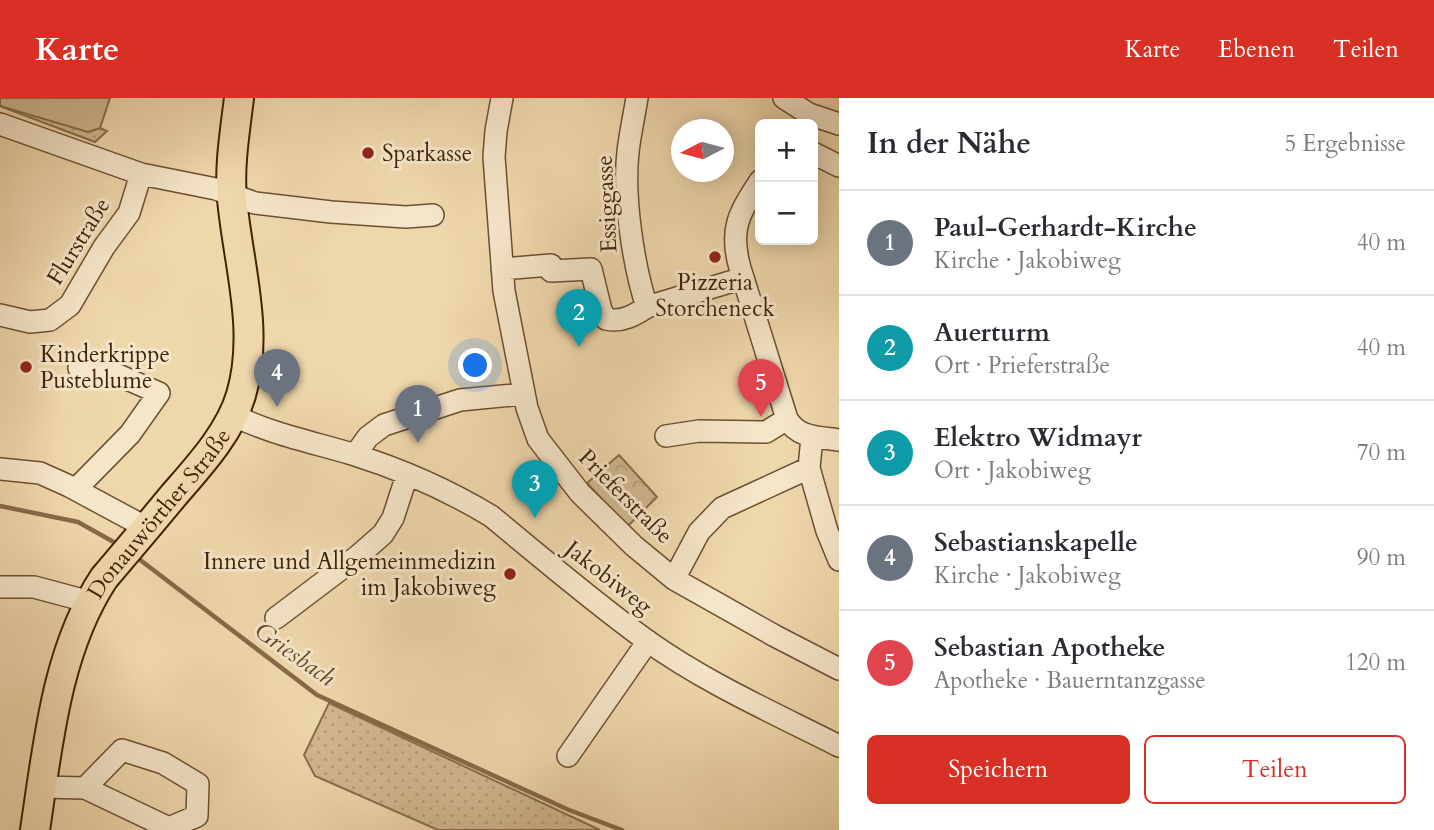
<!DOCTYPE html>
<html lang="de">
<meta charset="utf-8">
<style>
:root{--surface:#fff;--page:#f7f7f7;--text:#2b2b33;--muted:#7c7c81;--line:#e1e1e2;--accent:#d93025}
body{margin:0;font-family:Cardo,serif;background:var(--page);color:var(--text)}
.controls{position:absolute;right:21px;top:21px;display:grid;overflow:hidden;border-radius:10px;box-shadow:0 4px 18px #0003}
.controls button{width:63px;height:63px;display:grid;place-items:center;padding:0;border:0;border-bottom:2px solid var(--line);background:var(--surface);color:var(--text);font:35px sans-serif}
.compass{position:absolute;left:671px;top:21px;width:63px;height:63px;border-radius:50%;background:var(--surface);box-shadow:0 4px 18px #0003;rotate:264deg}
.you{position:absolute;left:476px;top:268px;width:24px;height:24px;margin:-18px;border:5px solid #fff;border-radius:50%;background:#1a73e8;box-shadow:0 0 0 10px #1a73e833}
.badge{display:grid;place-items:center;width:46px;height:46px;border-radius:50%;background:var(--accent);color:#fff;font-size:23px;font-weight:700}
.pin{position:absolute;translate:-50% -58px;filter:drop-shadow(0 2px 4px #0008)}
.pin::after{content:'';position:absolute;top:37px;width:24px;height:21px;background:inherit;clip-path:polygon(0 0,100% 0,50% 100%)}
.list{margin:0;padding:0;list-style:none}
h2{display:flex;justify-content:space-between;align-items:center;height:91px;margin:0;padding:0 28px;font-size:30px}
h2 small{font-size:23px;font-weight:400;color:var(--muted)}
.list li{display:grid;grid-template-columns:46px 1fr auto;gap:21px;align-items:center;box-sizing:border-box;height:105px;padding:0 28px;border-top:2px solid var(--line)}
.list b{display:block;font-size:26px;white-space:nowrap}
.list p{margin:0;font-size:23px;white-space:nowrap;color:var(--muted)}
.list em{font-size:23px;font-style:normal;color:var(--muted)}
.actions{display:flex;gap:14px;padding:21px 28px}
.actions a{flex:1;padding:16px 0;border:2px solid var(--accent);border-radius:10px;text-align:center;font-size:24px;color:var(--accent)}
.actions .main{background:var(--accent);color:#fff}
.map{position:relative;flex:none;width:839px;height:732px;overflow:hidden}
header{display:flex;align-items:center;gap:42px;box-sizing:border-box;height:98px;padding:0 35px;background:var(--accent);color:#fff}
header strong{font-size:33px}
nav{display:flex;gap:38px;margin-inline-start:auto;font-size:24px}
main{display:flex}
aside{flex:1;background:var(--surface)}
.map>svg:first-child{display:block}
.grass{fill:url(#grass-dots);stroke:#886d4c;stroke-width:2}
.forest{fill:url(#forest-crowns);stroke:#886d4c;stroke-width:2}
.garden{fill:#d1b890;stroke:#886d4c;stroke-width:2}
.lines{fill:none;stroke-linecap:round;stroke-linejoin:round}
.stream{stroke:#866948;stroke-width:4.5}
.minor-casing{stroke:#6c4f30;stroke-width:24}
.major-casing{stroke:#402207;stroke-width:32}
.minor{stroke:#f5e5c9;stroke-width:21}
.major{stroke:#efd7ac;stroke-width:28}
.poi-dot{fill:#8f2418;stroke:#f5e5c9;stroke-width:2.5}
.labels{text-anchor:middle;stroke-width:6;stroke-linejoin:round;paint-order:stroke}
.poi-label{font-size:23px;fill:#402207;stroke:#f5e5c9;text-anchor:start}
.street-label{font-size:23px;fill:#402207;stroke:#f5e5c9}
.water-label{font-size:24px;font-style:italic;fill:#634628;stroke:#f5e5c9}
</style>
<header>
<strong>Karte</strong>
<nav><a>Karte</a><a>Ebenen</a><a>Teilen</a></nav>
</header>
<main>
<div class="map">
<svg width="839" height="732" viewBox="0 0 839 732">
<defs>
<pattern id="grass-dots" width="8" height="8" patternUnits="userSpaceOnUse" patternTransform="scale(1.75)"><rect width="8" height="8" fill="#d1b890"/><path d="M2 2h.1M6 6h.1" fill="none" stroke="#b49e7b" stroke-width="1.8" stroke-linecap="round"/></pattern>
<pattern id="forest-crowns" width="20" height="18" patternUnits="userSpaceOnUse" patternTransform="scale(1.75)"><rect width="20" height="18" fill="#d1b890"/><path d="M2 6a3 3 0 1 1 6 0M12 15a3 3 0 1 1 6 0" fill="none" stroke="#b49e7b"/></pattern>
</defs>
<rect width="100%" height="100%" fill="#efd7ac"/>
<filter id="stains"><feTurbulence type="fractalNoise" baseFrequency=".00286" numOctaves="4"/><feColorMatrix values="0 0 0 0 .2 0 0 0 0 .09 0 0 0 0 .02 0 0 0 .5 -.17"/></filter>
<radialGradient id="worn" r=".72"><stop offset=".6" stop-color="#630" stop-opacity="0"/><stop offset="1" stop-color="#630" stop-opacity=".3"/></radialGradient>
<path class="grass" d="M5 1 88 34 100 30 107 33 95 44 2 9Z
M329 605 600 732H438L315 678 304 657Z"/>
<path class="forest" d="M619 357 657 399 627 429 587 385Z"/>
<path class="garden" d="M0 0H110L100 30 88 34 0 8Z"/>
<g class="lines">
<path class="stream" d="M0 408 78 424 119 447
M135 458 317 597 569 712 622 732"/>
<defs>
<path id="minor" d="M502 0 496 33 494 59 504 193 527 310 538 341 580 395 634 448 674 481 775 538 839 571
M637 0C634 18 630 36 628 54 623 97 633 167 647 209
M784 0 809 16 839 26
M0 26 141 76 216 91 255 105 331 114 406 119 433 117
M813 55 839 68
M760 83C739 115 729 131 740 170L787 321C798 340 818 339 839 342
M502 171 551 167V173L591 171 601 212 606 221C621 225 635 217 647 209L743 180
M0 217 30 224 50 222 70 207 104 149 129 115 141 76
M233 317C271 336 312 344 352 356 400 371 448 392 491 418 542 460 592 503 646 542 706 585 774 615 839 648
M666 338 699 333 766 334 787 321
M812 339 809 370 827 433 839 462
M355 357 368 339 384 327 460 302 524 296
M0 371 40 375 69 388 147 430
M76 391 130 336 159 295 118 277 79 270
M674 481 699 434 722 410 809 370
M0 489H34L90 504
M276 520 358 458 383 436 393 420 407 377
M568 658 648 543
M42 689 85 690 169 730 197 718 198 686 163 665 122 652 85 690"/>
<g id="major">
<path id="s1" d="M35 732C48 647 56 553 104 480 127 453 150 426 173 398 198 369 230 335 241 297 260 233 238 166 232 101 229 68 235 33 239 0"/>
</g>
</defs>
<use href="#minor" class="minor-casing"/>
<use href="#major" class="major-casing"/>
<use href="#minor" class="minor"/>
<use href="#major" class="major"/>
</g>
<g class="poi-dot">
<circle cx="368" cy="55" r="7"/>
<circle cx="715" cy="159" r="7"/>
<circle cx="26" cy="269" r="7"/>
<circle cx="510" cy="476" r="7"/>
</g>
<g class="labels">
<g class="poi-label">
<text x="382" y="63">Sparkasse</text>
<text x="715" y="192" text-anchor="middle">Pizzeria<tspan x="715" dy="26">Storcheneck</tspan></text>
<text x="40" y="264">Kinderkrippe<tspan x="40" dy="26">Pusteblume</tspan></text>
<text x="496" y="471" text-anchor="end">Innere und Allgemeinmedizin<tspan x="496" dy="26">im Jakobiweg</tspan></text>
</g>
<g class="street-label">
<text transform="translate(606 106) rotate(-93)" y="8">Essiggasse</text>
<text transform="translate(78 143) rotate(-58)" y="8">Flurstraße</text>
<text transform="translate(626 398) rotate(45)" y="8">Prieferstraße</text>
<text dy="8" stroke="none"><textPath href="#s1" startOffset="348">Donauwörther Straße</textPath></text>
<text transform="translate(609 479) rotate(38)" y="8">Jakobiweg</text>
</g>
<g class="water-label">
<text transform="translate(295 556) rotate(35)" y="8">Griesbach</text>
</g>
</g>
<rect width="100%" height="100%" filter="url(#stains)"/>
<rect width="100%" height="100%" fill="url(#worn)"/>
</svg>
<div class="controls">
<button>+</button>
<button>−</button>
</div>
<svg class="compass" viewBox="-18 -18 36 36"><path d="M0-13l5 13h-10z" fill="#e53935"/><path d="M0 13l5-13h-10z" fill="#7c7c81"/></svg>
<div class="you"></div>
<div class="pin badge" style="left:418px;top:345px;background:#6b7280">1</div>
<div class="pin badge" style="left:579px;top:249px;background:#0f9aa8">2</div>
<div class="pin badge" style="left:535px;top:420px;background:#0f9aa8">3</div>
<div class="pin badge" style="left:277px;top:309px;background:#6b7280">4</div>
<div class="pin badge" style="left:761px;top:319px;background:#e0444e">5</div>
</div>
<aside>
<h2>In der Nähe<small>5 Ergebnisse</small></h2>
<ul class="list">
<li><span class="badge" style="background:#6b7280">1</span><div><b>Paul-Gerhardt-Kirche</b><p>Kirche · Jakobiweg</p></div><em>40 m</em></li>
<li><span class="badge" style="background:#0f9aa8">2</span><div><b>Auerturm</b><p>Ort · Prieferstraße</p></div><em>40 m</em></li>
<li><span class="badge" style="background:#0f9aa8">3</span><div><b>Elektro Widmayr</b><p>Ort · Jakobiweg</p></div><em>70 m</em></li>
<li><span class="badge" style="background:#6b7280">4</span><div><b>Sebastianskapelle</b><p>Kirche · Jakobiweg</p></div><em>90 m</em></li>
<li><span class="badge" style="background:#e0444e">5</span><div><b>Sebastian Apotheke</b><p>Apotheke · Bauerntanzgasse</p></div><em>120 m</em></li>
</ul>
<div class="actions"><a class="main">Speichern</a><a>Teilen</a></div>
</aside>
</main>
